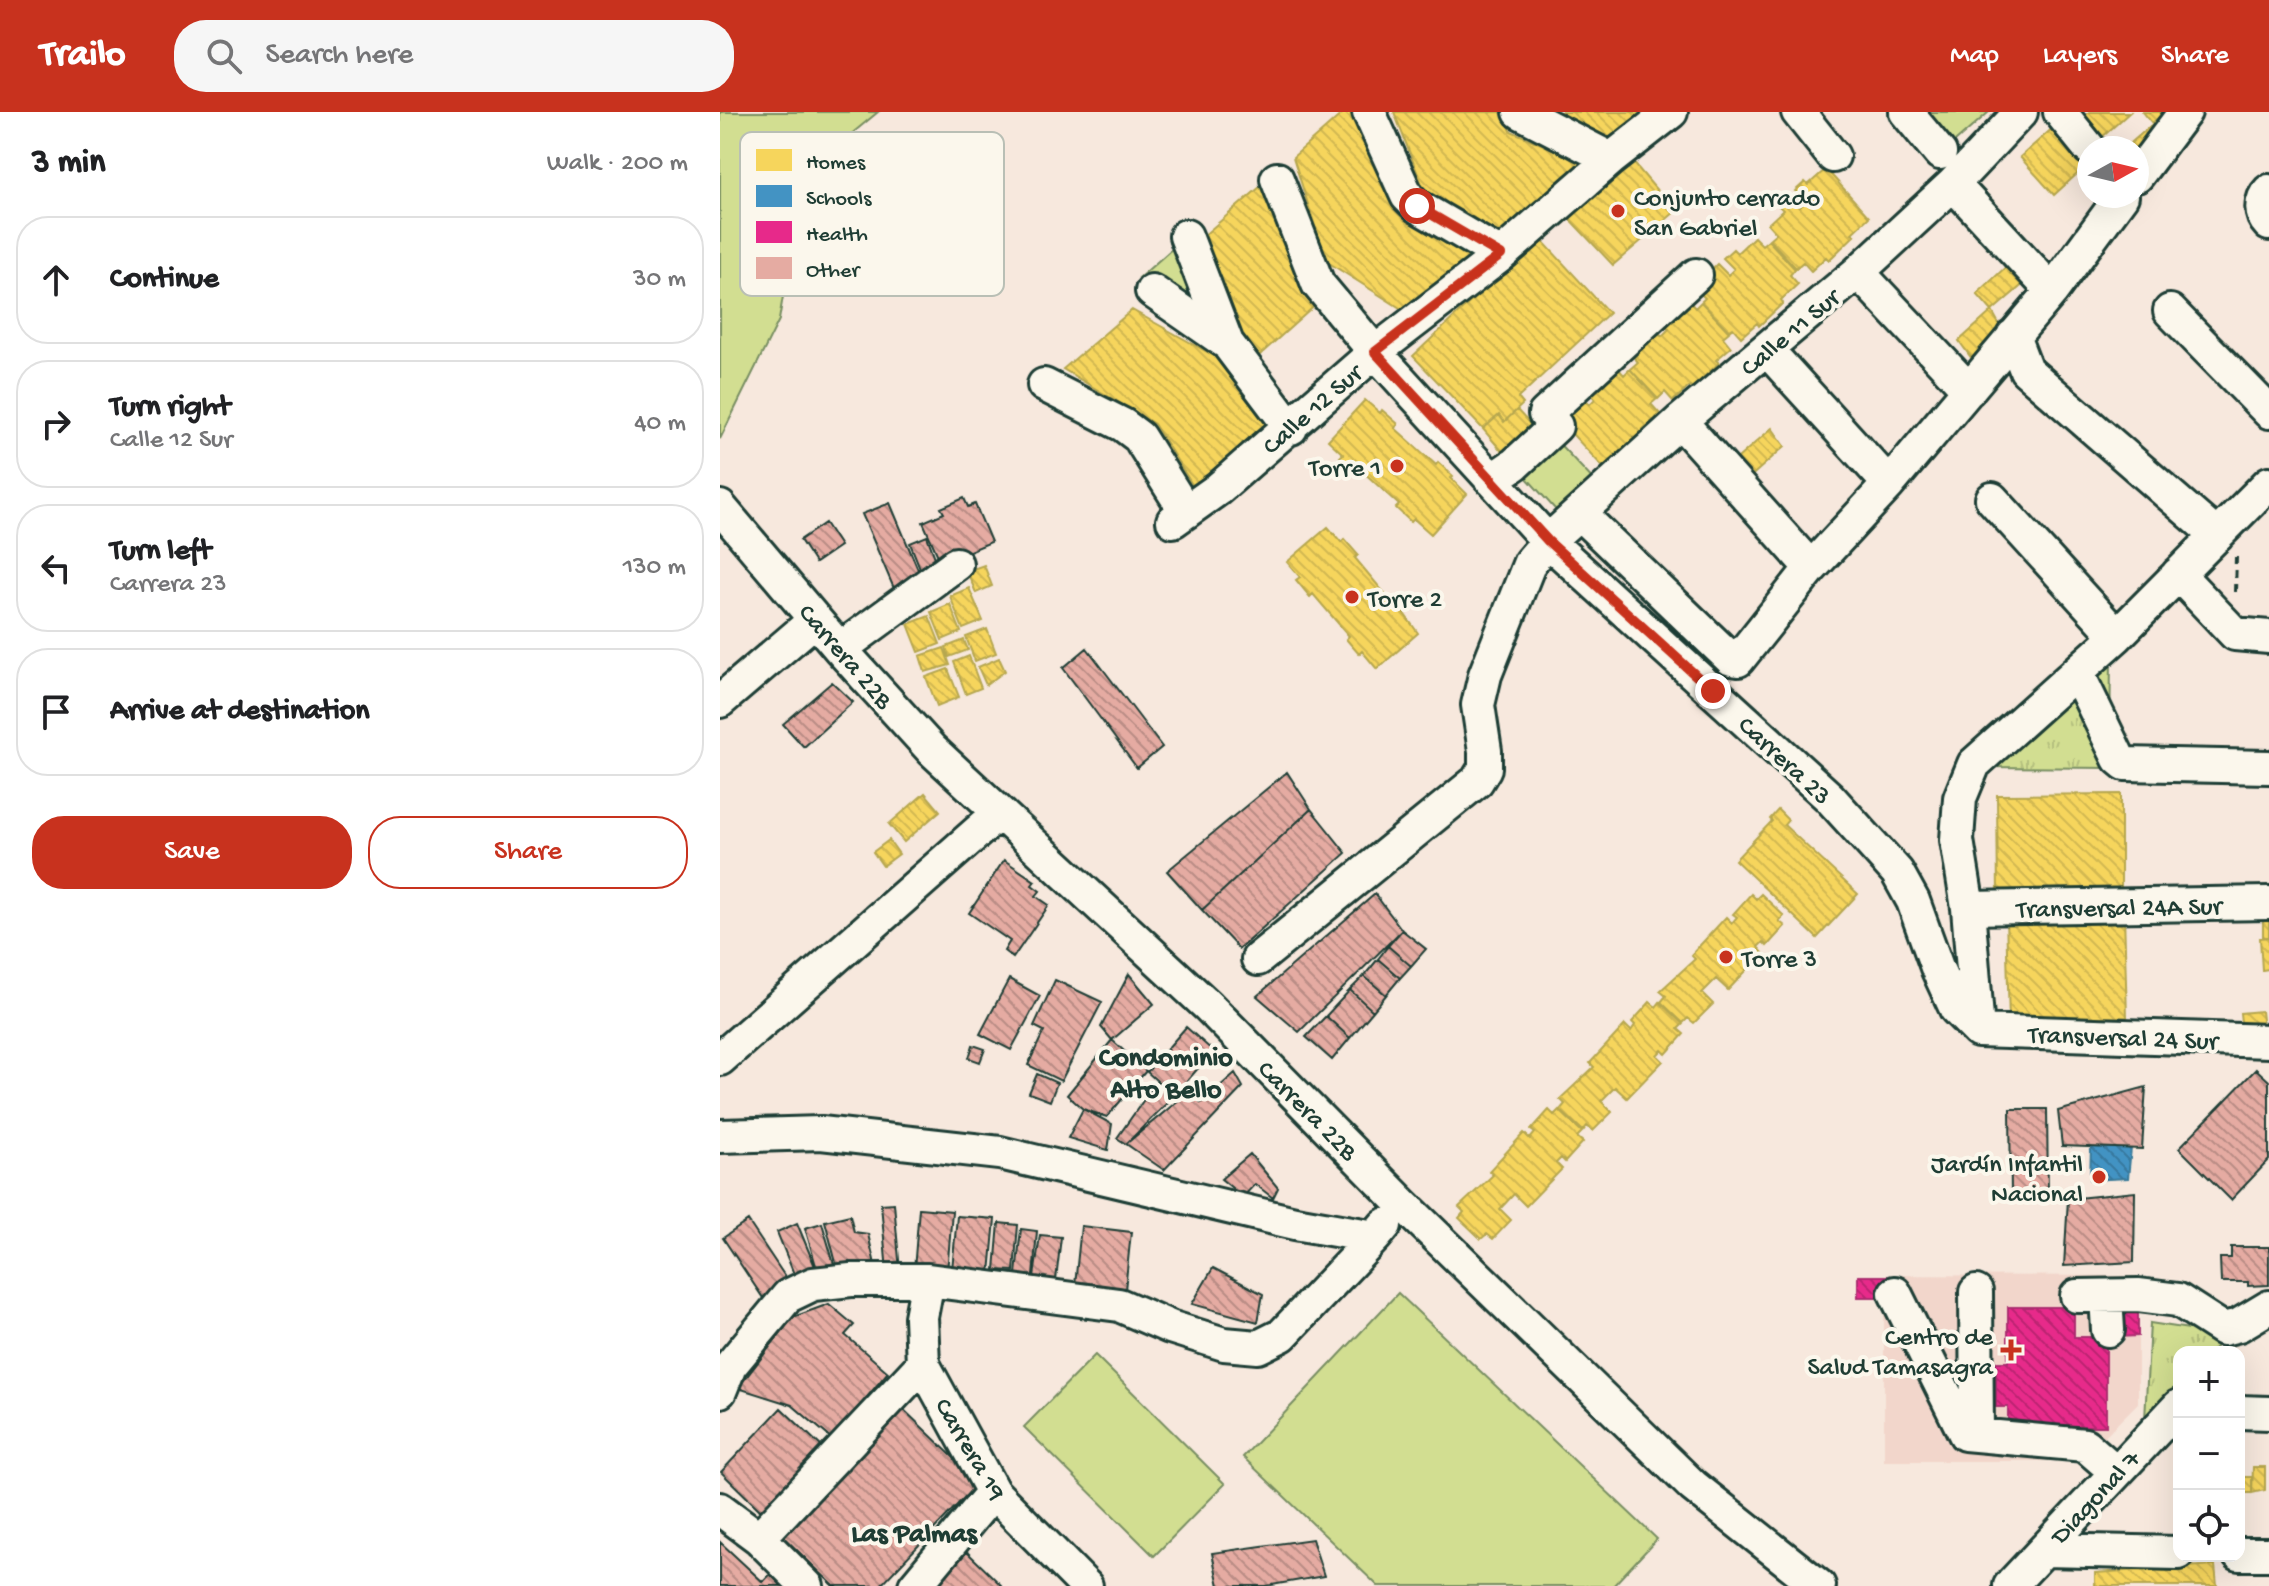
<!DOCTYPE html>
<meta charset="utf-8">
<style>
:root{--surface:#fff;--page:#f6f6f6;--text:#202124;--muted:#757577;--line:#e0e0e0;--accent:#c8321e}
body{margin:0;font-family:"Gochi Hand",sans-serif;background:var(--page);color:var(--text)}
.controls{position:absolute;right:24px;bottom:24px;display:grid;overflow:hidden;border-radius:16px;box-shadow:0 8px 32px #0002}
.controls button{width:72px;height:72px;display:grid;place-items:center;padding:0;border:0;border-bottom:2px solid var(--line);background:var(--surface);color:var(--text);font:40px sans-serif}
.compass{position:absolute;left:1357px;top:24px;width:72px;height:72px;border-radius:50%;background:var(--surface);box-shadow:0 8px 32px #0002;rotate:82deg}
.stop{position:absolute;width:24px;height:24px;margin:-18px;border:6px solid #c8321e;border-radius:50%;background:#fff}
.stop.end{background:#c8321e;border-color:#fff;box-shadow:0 2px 8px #0008}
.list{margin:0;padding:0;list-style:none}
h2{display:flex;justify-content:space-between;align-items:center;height:104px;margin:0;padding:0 32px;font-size:34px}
h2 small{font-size:26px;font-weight:400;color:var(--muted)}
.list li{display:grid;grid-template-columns:52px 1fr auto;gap:24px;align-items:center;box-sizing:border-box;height:128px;margin:0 16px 16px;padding:0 16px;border:2px solid var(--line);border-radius:32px}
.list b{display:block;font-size:30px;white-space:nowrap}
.list p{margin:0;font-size:26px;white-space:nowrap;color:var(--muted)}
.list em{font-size:26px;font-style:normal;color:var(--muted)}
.actions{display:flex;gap:16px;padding:24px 32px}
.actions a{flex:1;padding:18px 0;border:2px solid var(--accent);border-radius:32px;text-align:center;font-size:28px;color:var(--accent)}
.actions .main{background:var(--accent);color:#fff}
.icon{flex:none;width:44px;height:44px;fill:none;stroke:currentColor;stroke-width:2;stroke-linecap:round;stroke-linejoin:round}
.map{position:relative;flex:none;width:1549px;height:1474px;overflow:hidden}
header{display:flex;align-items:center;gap:48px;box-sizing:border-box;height:112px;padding:0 40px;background:var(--accent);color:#fff}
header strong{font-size:38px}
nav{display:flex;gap:44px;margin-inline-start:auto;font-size:28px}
.search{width:560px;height:72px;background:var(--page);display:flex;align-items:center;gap:20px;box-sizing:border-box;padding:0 28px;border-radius:32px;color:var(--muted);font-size:30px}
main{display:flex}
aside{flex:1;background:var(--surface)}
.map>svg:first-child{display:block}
.built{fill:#f2d6cb}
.grass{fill:url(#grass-tufts);stroke:#788e62;stroke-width:2}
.park{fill:#d2de91;stroke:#788e62;stroke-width:2}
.homes{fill:url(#homes-back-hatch);stroke:#b6a750;stroke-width:2}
.schools{fill:url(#schools-back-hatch);stroke:#387998;stroke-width:2}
.health{fill:url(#health-back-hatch);stroke:#ab2f70;stroke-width:2}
.building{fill:url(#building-back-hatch);stroke:#1f3d34;stroke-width:2}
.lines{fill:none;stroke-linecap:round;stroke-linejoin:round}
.minor-casing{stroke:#1f3d34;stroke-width:38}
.path{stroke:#1f3d34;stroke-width:4;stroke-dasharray:8 6;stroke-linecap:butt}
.minor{stroke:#fbf7ec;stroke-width:32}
.route{stroke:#c8321e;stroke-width:10}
.poi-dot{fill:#c8321e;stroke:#fbf7ec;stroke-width:3}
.labels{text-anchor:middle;stroke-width:8;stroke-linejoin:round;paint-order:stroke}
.poi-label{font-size:26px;fill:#1f3d34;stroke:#fbf7ec;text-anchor:start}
.street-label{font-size:26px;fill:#1f3d34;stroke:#fbf7ec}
.neighbourhood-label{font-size:28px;font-weight:bold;fill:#1f3d34;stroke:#fbf7ec}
.key{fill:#fbf7ec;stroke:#b9bfb5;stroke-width:2}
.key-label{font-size:22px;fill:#1f3d34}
</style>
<header>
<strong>Trailo</strong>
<div class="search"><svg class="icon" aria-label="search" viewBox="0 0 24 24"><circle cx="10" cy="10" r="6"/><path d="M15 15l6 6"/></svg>Search here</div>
<nav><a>Map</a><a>Layers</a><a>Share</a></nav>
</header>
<main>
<aside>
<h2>3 min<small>Walk · 200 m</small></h2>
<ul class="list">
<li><svg class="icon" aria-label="ahead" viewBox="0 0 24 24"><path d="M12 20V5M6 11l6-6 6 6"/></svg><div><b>Continue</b></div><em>30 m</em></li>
<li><svg class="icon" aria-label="right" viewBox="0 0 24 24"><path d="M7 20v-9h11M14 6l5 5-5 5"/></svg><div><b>Turn right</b><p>Calle 12 Sur</p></div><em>40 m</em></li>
<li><svg class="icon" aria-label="left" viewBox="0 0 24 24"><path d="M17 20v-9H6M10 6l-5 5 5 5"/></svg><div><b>Turn left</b><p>Carrera 23</p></div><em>130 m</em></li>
<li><svg class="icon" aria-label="arrive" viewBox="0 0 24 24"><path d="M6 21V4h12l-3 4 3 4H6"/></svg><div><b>Arrive at destination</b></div></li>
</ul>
<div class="actions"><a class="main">Save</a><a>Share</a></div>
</aside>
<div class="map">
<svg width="1549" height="1474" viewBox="0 0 1549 1474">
<defs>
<pattern id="grass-tufts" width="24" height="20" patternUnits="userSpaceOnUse" patternTransform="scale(2)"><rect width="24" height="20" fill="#d2de91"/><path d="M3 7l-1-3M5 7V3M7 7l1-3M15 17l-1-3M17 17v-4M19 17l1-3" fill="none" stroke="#b4bf7e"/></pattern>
<pattern id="homes-back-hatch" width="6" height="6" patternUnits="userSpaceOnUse" patternTransform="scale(2)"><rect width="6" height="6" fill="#f6d55c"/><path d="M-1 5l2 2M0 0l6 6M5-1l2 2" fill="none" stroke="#d2b851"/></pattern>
<pattern id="schools-back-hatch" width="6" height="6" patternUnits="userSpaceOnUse" patternTransform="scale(2)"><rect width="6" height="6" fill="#4393c3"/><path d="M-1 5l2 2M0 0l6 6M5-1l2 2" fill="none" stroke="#37799f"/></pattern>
<pattern id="health-back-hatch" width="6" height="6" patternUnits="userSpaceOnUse" patternTransform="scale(2)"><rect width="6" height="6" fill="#e7298a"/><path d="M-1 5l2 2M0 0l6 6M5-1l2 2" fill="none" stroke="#bb2472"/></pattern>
<pattern id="building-back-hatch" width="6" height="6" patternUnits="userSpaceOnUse" patternTransform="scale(2)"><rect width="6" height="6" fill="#e5aba2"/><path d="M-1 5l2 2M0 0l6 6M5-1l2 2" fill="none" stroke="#b98c85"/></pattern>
</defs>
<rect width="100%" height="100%" fill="#f7e8dd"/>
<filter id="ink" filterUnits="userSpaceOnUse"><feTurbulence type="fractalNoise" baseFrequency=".0125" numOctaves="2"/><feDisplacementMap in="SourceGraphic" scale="16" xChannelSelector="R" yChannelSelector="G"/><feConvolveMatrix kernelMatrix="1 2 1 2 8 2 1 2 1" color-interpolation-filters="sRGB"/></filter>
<g filter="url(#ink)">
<path class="built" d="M1138 1163 1418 1164V1291L1360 1349H1164V1186L1138 1185Z"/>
<path class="grass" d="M1391 535 1390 656 1265 655Z
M1430 1211 1508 1223 1491 1240H1459V1273L1425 1308Z"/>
<path class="park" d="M0 0H158L89 57 72 131 59 208 0 327Z
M1198 0H1269L1228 36Z
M463 127 502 225 419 166Z
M831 323 879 374 844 407 797 355Z
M678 1181 937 1427 893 1474H658L523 1345Z
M375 1243 505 1372 434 1444 304 1315Z"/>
<path class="homes" d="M624 0H646L685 100 766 145 696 206 606 149 573 45Z
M674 0H784L791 19 868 52 783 129 709 91Z
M813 0H933L890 38Z
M1369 0H1410L1380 27 1362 6Z
M1423 0H1445L1432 11Z
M1436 9 1444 19 1417 51V36H1405Z
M1335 14 1368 52 1334 83 1300 45Z
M907 43 955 100 893 153 841 98Z
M1106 57 1149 105 1132 121 1135 123 1109 148 1106 145 1091 159 1083 150 1076 156 1049 127 1056 121 1048 112 1063 98 1059 94 1070 84 1080 95 1086 89 1075 79 1085 70 1088 73Z
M547 69 599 190 532 250 482 125Z
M819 125 889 201 798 286 803 292 784 310 779 303 763 317 693 244Z
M1034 125 1042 133 1048 128 1075 157 1070 163 1078 172 1061 188 1063 191 1039 214 1037 211 1021 225 1013 216 1009 219 981 190 985 186 977 178 992 164 989 160 997 152 1008 163 1014 157 1003 146 1013 137 1017 141Z
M1292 149 1307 169 1272 199 1257 182Z
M967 187 975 196 981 190 1009 220 1003 225 1011 235 996 248 999 251 972 276 970 274 953 289 945 280 938 287 910 257 918 250 910 241 932 213 942 224 949 217 939 206Z
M412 198 516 256 556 318 478 382 434 312 343 257Z
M1272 199 1283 219 1252 247 1239 229Z
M896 254 904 263 910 257 937 287 931 292 940 302 922 318 925 321 901 344 898 341 883 355 839 308 859 281 870 292 875 287 866 276Z
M645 288 660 301 662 298 678 312 675 316 716 353 718 350 733 364 731 366 747 382 711 422 694 407 691 410 676 396 679 393 639 356 636 359 620 345 623 342 608 328Z
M797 298 820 323 791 350 763 317 779 303 784 310Z
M1052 316 1065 334 1027 368 1010 353Z
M608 415 621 430 624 427 638 443 635 446 670 488 673 486 698 521 657 557 642 539 639 542 626 527 629 524 593 482 590 485 576 468 580 465 567 450Z
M264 453 272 474 256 481 247 459Z
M249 476 263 509 243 517 230 484Z
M230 492 241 520 222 528 211 500Z
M209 504 220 532 199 540 188 512Z
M267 517 276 541 255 549 246 525Z
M244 528 248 538 229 545 226 535Z
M224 536 230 553 205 560 200 544Z
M249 544 261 576 246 582 234 550Z
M279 546 285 559 266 573 258 555Z
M228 557 239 585 217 594 206 565Z
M205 681 220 699 184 730 169 712Z
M1401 682V784L1278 788 1277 683Z
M1058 698 1068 708 1064 713 1138 782 1097 826 1015 748 1052 709 1050 707Z
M169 728 179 742 163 754 153 740Z
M1031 782 1036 787 1041 782 1064 804 1059 809 1065 814 1047 834 1043 830 1038 835 1043 841 1008 878 996 867 982 881 993 892 974 911 968 906 963 911 941 890 946 884 940 879 975 847 971 843 1006 805 1012 811 1017 805 1013 802Z
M1404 802 1407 905 1289 909 1286 805Z
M1543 807H1549V825H1543Z
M1549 825V857L1542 858 1540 826Z
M930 890 936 895 940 890 963 912 958 917 964 922 946 942 942 938 937 943 943 949 907 986 895 975 881 989 892 1000 873 1019 867 1014 863 1019 840 998 845 992 840 987 874 955 870 951 905 913 911 919 915 913 912 910Z
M1541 899 1543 917 1522 920 1520 901Z
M829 998 834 1003 839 998 862 1020 857 1025 863 1030 845 1050 841 1046 836 1051 842 1057 806 1094 794 1082 780 1097 791 1108 773 1127 767 1122 761 1127 739 1106 744 1100 739 1095 773 1063 769 1059 804 1021 810 1027 815 1021 811 1018Z
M1533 1355H1545V1378L1532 1381Z
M1519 1365H1532V1381H1519Z
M1495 1453 1497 1474H1375V1461Z"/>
<path class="schools" d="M1371 1035 1411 1036 1408 1066 1370 1068Z"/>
<path class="health" d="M1138 1164H1167V1185H1138Z
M1288 1195H1354V1225H1386V1314H1288V1295H1276V1250H1288Z
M1397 1195H1418V1224L1397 1225Z"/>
<path class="building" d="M244 386 248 395 255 392 271 430 221 451 203 410 224 401 221 396Z
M170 391 202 467 175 479 142 402Z
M105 411 120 434 95 451 80 428Z
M207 424 218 454 202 461 190 431Z
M367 536 442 635 417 656 343 556Z
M112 570 133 590 84 635 63 612Z
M567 660 591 697 482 798 447 759Z
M591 697 626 741 519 837 482 798Z
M284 748 315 769 312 773 320 779 316 784 329 793 293 846 284 839 290 829 249 801Z
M655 782 682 818 579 920 537 884Z
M682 818 706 837 691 854 668 834Z
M668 834 691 854 680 866 658 847Z
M658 847 680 866 666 883 644 864Z
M409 862 434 892 392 928 381 915Z
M644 864 666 883 653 899 630 878Z
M289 867 320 884 291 938 260 922Z
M335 868 382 890 341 969 308 953 324 919 314 914Z
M630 878 653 899 630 926 606 904Z
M606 904 630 926 612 948 586 925Z
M466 915 493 939 454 984 427 960Z
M392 928 426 959 387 1005 363 997 347 983Z
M253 933 265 937 260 950 249 946Z
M1536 957 1549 969V1048L1511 1088 1459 1036Z
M515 961 523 975 444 1058 406 1032 472 977 481 991Z
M317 962 337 971 330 989 309 981Z
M437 969 454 984 406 1032 397 1026Z
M1426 975 1422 1037 1342 1034 1338 999Z
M363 997 392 1012 388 1038 348 1026Z
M1290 997H1327L1328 1082H1291Z
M530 1042 558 1076 553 1086 535 1072 523 1085 501 1067Z
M1415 1080 1414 1150 1344 1154 1348 1087Z
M174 1091 180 1159 167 1160 161 1092Z
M199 1096 232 1099 227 1161 194 1158Z
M130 1103 134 1120 148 1122 156 1157 120 1166 105 1109Z
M237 1104 275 1107 270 1161 232 1158Z
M28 1109 68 1169 43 1186 3 1126Z
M77 1111 99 1164 78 1172 57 1120Z
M102 1111 116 1159 99 1164 85 1116Z
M279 1111 298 1113 294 1159 275 1158Z
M361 1114 411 1120 405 1178 355 1173Z
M301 1117 317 1119 313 1164 296 1162Z
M320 1123 341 1125 336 1168 314 1165Z
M1511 1135H1549V1173L1528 1174V1170H1501L1500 1146H1511Z
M493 1156 543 1182 538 1210 472 1192Z
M109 1192 134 1213 125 1223 168 1260 112 1327 72 1293 18 1276 73 1205Z
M181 1295 259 1370 160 1474H114L60 1422Z
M61 1296 103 1336 42 1400 1 1360Z
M592 1427 604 1464 546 1474H499L492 1441Z
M0 1430 43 1470 56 1456 75 1474H0Z
M247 1440 281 1473 280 1474H219L216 1471Z"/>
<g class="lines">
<defs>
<path id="minor" d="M649 0 687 84 697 94 781 143
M800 0 891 47
M1078 0 1113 44
M1186 0 1220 41
M1340 0 1369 36
M1417 64 1465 0
M557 67 598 172 655 240 828 429 1109 685 1177 760 1193 789 1218 858 1236 897 1258 919
M1233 72 1332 179
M1549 79C1540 88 1540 103 1549 112
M466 124 507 231 571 316
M1138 160 1249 278
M432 179 507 231
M1450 199 1549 300
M1293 224 1306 258 1497 424
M1047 238 1169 372
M324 273 403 313 419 325 466 400
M960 309 1091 456
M772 368 795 352 836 314 825 302 976 163
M1272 387 1397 524
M0 395 120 537 212 638 488 894 683 1092 973 1374 1099 1474
M859 401 1011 547 1018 548 1091 456 1169 372 1332 179 1402 84
M453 409 498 377 655 240 781 143 891 47 951 0
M1458 462 1515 522 1549 525
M120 537 236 452
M1357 560 1399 647 1405 652 1549 655
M0 589 95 508
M1248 796 1549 791
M538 847 757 669 765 656V639L758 593 765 563 810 450 828 429 960 309 1138 160 1233 72 1301 0
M1258 919 1248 796 1237 728 1240 686 1254 652 1397 524 1549 371
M1258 919 1549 929
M0 947 279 701
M0 1024 101 1021 280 1041 575 1111 655 1125 665 1113
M208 1168 201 1205 203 1252 273 1380 366 1474
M1256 1180 1257 1323
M1175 1181 1245 1322 1365 1333 1396 1360
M1357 1184 1418 1183 1458 1188 1503 1217 1519 1213 1549 1195
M1386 1184 1388 1218
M0 1279 10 1254 68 1184 93 1172 131 1168H208L399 1193 450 1215 504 1232 538 1235 562 1223 655 1125
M1519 1300 1549 1301
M0 1397 39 1426 87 1474
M39 1426 203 1252
M1324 1438 1459 1441
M1519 1442H1549
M195 1474 273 1380
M1290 1474 1459 1294"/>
</defs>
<use href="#minor" class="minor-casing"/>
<path class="path" d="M1515 480 1516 445"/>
<use href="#minor" class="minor"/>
</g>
</g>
<g class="lines" filter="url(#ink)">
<path class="route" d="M697 94 781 143 655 240 828 429 993 579"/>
</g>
<g class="poi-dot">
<circle cx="898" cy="99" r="8"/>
<circle cx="677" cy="354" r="8"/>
<circle cx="632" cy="485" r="8"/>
<circle cx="1006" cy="845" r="8"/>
<circle cx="1379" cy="1065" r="8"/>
<path d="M1287 1226h8v8h8v8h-8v8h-8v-8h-8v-8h8z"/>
</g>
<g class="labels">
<g class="poi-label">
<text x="914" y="93">Conjunto cerrado<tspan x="914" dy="30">San Gabriel</tspan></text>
<text x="661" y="363" text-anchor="end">Torre 1</text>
<text x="648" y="494">Torre 2</text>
<text x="1022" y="854">Torre 3</text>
<text x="1363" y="1059" text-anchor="end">Jardín Infantil<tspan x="1363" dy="30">Nacional</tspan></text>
<text x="1273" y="1232" text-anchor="end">Centro de<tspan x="1273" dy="30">Salud Tamasagra</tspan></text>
</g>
<g class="street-label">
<text transform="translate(1069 219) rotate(-40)" y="9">Calle 11 Sur</text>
<text transform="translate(591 296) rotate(-41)" y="9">Calle 12 Sur</text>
<text transform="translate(127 543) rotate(49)" y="9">Carrera 22B</text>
<text transform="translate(1066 647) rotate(43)" y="9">Carrera 23</text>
<text transform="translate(1399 794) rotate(-1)" y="9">Transversal 24A Sur</text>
<text transform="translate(1403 924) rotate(2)" y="9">Transversal 24 Sur</text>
<text transform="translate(589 997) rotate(45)" y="9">Carrera 22B</text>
<text transform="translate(252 1336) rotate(59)" y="9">Carrera 19</text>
<text transform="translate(1374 1384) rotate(-47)" y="9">Diagonal 7</text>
</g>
<g class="neighbourhood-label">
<text x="446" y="953">Condominio<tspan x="446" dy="32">Alto Bello</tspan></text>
<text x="194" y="1429">Las Palmas</text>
</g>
</g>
<rect x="20" y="20" width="264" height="164" rx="12" class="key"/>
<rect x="36" y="37" width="36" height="22" fill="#f6d55c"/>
<rect x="36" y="73" width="36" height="22" fill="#4393c3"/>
<rect x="36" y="109" width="36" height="22" fill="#e7298a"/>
<rect x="36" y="145" width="36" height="22" fill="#e5aba2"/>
<g class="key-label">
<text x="86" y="56">Homes</text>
<text x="86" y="92">Schools</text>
<text x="86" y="128">Health</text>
<text x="86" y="164">Other</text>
</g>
</svg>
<div class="controls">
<button>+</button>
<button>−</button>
<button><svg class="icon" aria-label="locate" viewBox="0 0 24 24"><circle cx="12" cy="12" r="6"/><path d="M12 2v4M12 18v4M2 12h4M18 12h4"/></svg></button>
</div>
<svg class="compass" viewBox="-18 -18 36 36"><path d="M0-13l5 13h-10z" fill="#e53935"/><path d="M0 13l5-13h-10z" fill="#757577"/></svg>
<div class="stop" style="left:697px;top:94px"></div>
<div class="stop end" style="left:993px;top:579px"></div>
</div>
</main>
